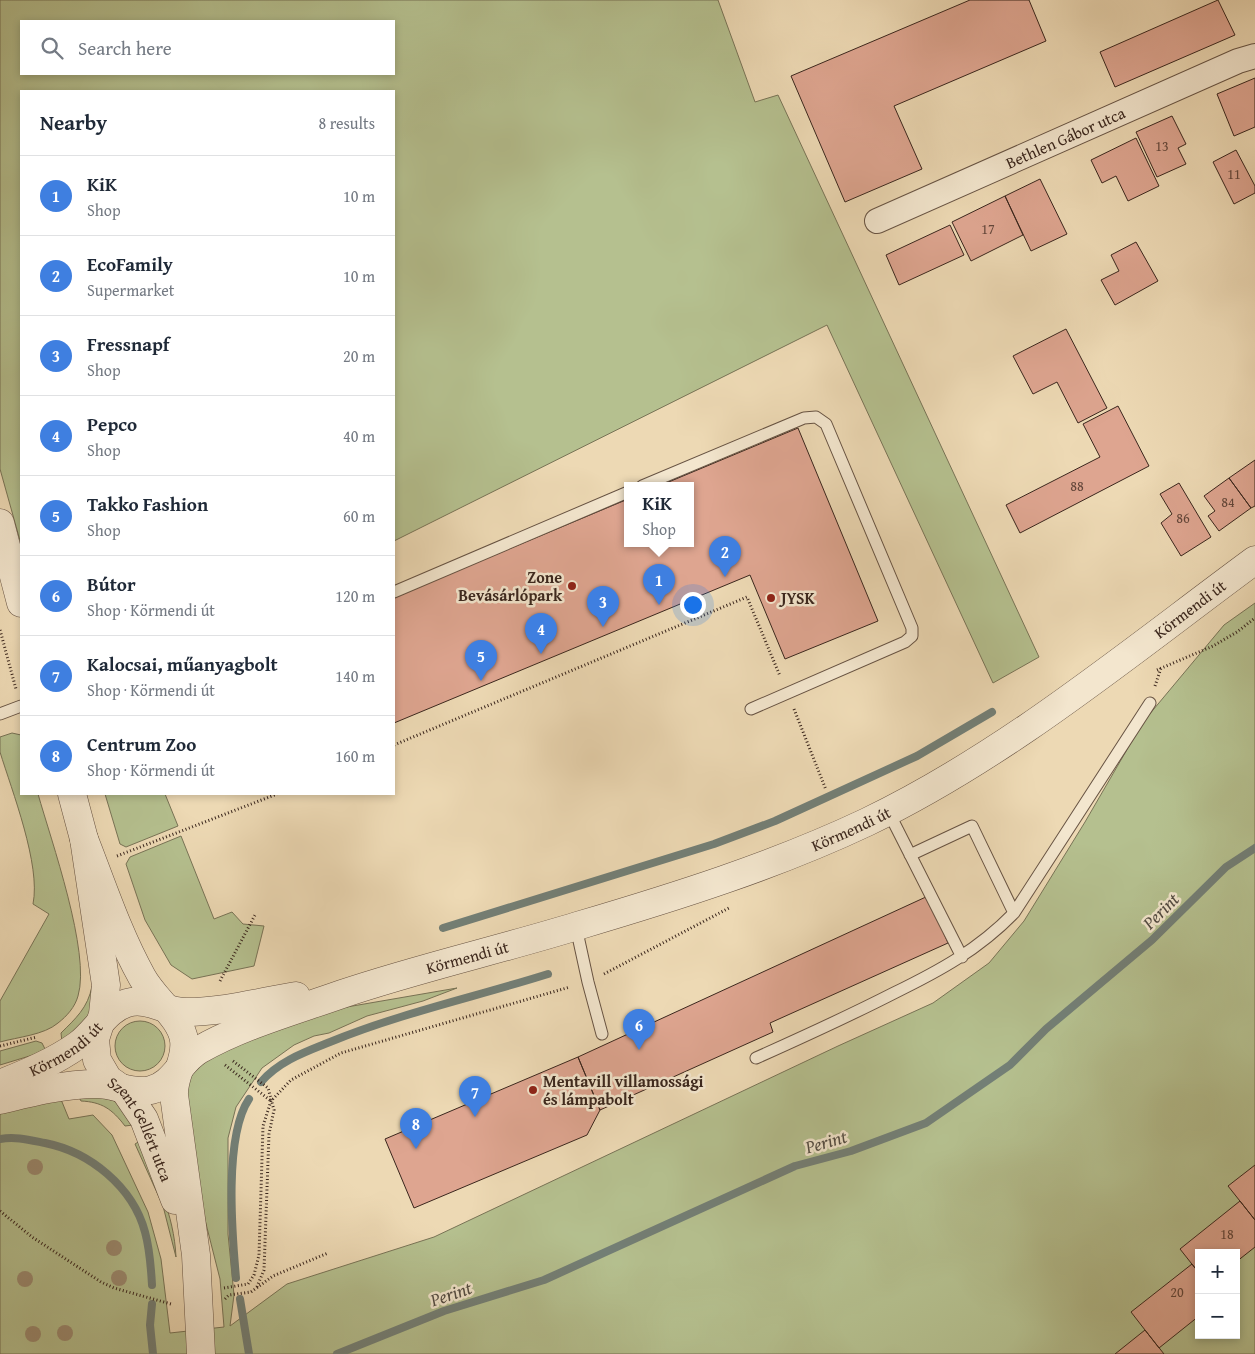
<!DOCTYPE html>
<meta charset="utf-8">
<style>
:root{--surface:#fff;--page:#f2f2f3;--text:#1f2937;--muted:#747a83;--line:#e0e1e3;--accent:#0b8043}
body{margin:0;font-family:"Gentium Book Plus",serif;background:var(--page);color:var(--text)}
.controls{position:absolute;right:15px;bottom:15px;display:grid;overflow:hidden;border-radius:0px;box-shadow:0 2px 8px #0003}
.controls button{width:45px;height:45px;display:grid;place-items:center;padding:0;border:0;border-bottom:1px solid var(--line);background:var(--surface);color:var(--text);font:25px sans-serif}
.you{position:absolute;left:692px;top:604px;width:18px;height:18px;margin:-12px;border:4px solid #fff;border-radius:50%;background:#1a73e8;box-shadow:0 0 0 8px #1a73e833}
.badge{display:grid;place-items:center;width:32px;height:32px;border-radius:50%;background:var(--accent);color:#fff;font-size:16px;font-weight:700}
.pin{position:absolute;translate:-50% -41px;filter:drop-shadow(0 1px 2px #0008)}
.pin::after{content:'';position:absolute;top:26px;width:18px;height:15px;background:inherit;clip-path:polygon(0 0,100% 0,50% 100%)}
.popup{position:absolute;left:624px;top:482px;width:70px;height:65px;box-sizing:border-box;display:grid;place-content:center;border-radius:0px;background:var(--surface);filter:drop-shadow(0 1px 4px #0005);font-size:16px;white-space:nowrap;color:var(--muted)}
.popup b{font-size:19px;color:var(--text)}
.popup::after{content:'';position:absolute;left:50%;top:100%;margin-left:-10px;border:10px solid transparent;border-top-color:var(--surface)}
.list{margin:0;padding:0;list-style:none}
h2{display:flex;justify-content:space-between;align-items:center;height:65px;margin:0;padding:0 20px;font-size:21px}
h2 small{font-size:16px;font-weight:400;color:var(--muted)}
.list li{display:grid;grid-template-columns:32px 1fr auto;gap:15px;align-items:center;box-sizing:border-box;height:80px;padding:0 20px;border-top:1px solid var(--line)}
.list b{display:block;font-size:19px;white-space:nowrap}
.list p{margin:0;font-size:16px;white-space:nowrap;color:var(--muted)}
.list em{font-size:16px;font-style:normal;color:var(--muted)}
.icon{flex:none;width:28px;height:28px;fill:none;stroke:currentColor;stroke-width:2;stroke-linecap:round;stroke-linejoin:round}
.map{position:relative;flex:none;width:1255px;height:1354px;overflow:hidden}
.search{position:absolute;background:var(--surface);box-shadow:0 2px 8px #0003;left:20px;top:20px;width:375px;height:55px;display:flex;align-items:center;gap:12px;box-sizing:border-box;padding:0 18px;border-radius:0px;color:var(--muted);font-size:19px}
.panel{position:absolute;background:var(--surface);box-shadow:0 2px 8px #0003;left:20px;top:90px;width:375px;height:705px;border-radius:0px}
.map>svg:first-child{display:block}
.green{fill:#b5c08f;stroke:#787356;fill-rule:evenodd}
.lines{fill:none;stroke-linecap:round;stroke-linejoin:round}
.stream{stroke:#737f76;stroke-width:8}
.building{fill:#dea590;stroke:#3a261d}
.service-casing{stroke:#675343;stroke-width:13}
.minor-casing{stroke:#675343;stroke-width:26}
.tertiary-casing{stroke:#675343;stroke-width:29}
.path{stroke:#3a261d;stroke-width:3;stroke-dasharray:1 2.5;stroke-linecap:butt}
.service{stroke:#f3e6ce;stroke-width:11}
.minor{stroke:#f3e6ce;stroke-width:24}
.tertiary{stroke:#f3e6ce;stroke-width:28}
.tree{fill:#9c8b71}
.poi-dot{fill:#8f2418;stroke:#f3e6ce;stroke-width:2}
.labels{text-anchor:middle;stroke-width:5;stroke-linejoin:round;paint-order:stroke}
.number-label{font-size:14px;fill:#63463a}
.street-label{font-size:16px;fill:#3a261d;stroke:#f3e6ce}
.poi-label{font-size:16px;font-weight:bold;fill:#3a261d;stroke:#f3e6ce;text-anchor:start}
.water-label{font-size:18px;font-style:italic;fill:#524b42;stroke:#f3e6ce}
</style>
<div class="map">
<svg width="1255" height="1354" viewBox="0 0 1255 1354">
<rect width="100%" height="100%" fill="#edd9b4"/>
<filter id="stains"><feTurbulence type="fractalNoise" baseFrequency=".004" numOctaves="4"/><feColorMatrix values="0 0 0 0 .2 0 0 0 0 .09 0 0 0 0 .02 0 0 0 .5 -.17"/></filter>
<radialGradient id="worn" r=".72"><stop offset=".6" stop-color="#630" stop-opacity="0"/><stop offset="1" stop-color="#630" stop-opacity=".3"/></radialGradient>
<path class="green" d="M0 0H718L755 102 778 95 1039 657 993 683 827 325 394 541V91H21V544L0 469ZM21 21H394V74H21Z
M1255 603V1354H0V1111L60 1097 69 1119 93 1115 112 1135 148 1212 161 1259 170 1333 224 1327 220 1279 202 1208 182 1101 192 1074 218 1051 341 1008 457 988 423 1001 367 1016 329 1033 314 1036 294 1045 262 1068 236 1107 228 1138V1234L234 1295 230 1326 287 1284 434 1237 838 1046 933 1003 989 963 1024 921 1085 822 1143 722 1224 625ZM1199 1253H1236V1335H1199Z
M12 733 21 735V794H38C51 840 91 953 78 996 75 1007 67 1016 58 1023 44 1035 18 1037 0 1042V1001L49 914 33 904C41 865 12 791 0 752V737Z
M105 794H165L178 826 126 847 120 844Z
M181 836 214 919 232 912 243 924 264 926 254 966 192 979 171 965 145 920 126 864 130 857Z
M97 983 88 1018 62 1042 61 1033C75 1019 88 1008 92 986Z
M115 1046a25 25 0 1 1 50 0a25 25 0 1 1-50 0Z
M36 1041 42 1043 46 1051 0 1065V1051Z
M84 1093 115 1101 133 1125 125 1126C112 1109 102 1102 81 1101L77 1094Z
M140 1141C156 1179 174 1214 176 1257L163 1206 135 1144Z"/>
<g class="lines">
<path class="stream" d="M443 928 714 844 775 821 917 756 992 712
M261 1082C279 1061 305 1052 330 1042 401 1013 475 997 548 974
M0 1139C15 1136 30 1140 45 1143 90 1152 133 1187 145 1232 150 1250 151 1267 152 1285
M236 1278C232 1233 224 1136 249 1099
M240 1299 249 1354
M152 1304 150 1325 153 1354
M337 1354 444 1311 544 1280 795 1166 851 1151 926 1123 1010 1065 1046 1029 1152 940 1226 867 1255 848"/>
</g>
<path class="building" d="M970 0H1029L1046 41 894 106 922 169 845 202 791 76Z
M1218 0 1235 35 1115 87 1100 52Z
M1255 78V127L1234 136 1217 94Z
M1172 116 1186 144 1178 148 1186 164 1157 177 1136 132Z
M1136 138 1159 186 1128 201 1116 176 1102 183 1091 160Z
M1236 150 1255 186V193L1234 204 1213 162Z
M1040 179 1067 234 1031 251 1005 196Z
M1005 196 1023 235 971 261 952 222Z
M950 225 964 255 899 285 886 255Z
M1136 242 1158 281 1115 305 1101 280 1119 271 1111 255Z
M1066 329 1107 408 1078 423 1057 382 1033 394 1013 356Z
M1118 406 1149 466 1020 533 1006 505 1100 457 1083 424Z
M798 428 878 621 785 659 750 575 394 723V597L628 499V544H690V486H659Z
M1255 460V506L1251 508 1229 478Z
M1229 478 1251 508 1219 531 1208 516 1215 511 1204 496Z
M1179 483 1211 537 1181 556 1161 523 1172 514 1160 494Z
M928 896 948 943 770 1023 773 1032 600 1110 578 1057Z
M578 1057 600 1110 587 1135 414 1208 385 1139Z
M1255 1165V1220L1228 1186Z
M1240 1201 1255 1220V1247L1236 1262V1253H1199V1273L1180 1249Z
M1192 1264 1199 1273V1316L1159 1348 1131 1312Z
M1145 1330 1164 1354H1115Z"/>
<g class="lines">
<defs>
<path id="service" d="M642 486 804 418 816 417 826 424 912 628V636L905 642 751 709
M394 592 628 492
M0 714 21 706
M888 811 962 957
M910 855 972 826 1014 913
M576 927 588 982 602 1034
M756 1058C803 1037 849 1016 894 993 939 971 978 950 1014 913L1150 703"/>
<g id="minor">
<path id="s1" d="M877 221 1238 61 1255 56"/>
</g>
<g id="tertiary">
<path d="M0 523 21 603"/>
<path id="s2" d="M72 794 84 839 106 985 103 1014 95 1039 97 1060 108 1079 125 1091 144 1119 175 1200"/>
<path d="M84 839C102 885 118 934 142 977 154 999 181 1018 184 1040 187 1060 173 1075 174 1095L196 1255 201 1354"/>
<path id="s3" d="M0 1084C27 1073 54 1062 78 1045 96 1032 106 1009 127 1003 148 997 165 1012 186 1012 223 1012 260 1002 296 996"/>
<path id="s4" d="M0 1100C32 1092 64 1084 97 1084 115 1084 133 1095 151 1090 174 1084 180 1061 199 1050 243 1025 294 1011 342 994 419 968 499 950 577 926 675 897 774 866 867 822 1008 754 1130 652 1255 560"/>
</g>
</defs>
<use href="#service" class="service-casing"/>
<use href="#minor" class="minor-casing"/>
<use href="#tertiary" class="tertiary-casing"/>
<path class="path" d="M0 630 16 689
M1157 670 1213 646 1237 632 1255 618
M1155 686 1161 668
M794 709 826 790
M394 745 747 597 780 676
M117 856 277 794
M604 974 729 908
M220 981 255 915
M0 1046 37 1037
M233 1061 268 1088 274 1110 269 1134 264 1270 256 1289
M225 1065 271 1101
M0 1211 32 1237 101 1282 114 1288 171 1304
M224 1288 248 1284 254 1275 259 1255 263 1126 271 1101 291 1080 341 1053 570 987
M225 1299 229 1295 251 1292 273 1276 328 1253"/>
<use href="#service" class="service"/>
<use href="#minor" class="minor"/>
<use href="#tertiary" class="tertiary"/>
</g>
<g class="tree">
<circle cx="35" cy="1167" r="8"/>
<circle cx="114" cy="1248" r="8"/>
<circle cx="119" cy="1278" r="8"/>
<circle cx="25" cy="1279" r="8"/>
<circle cx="65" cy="1333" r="8"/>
<circle cx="33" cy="1334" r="8"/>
</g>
<g class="poi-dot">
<circle cx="572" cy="586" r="5"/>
<circle cx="771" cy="598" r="5"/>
<circle cx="533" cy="1090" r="5"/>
</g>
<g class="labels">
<g class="number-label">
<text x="1162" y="151">13</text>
<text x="1234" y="179">11</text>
<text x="988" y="234">17</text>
<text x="1077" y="491">88</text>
<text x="1228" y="507">84</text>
<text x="1183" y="523">86</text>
<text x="1227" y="1239">18</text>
<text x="1177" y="1297">20</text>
</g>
<g class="street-label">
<text dy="6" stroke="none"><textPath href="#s1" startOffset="206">Bethlen Gábor utca</textPath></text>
<text dy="6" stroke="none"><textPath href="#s4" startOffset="1311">Körmendi út</textPath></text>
<text dy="6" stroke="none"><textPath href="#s4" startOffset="906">Körmendi út</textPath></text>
<text dy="6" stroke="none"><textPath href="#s4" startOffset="501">Körmendi út</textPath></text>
<text dy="6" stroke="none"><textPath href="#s3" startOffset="75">Körmendi út</textPath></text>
<text dy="6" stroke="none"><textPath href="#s2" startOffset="354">Szent Gellért utca</textPath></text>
</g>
<g class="poi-label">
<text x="562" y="583" text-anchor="end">Zone<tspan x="562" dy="18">Bevásárlópark</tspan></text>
<text x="781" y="604">JYSK</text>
<text x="543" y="1087">Mentavill villamossági<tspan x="543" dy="18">és lámpabolt</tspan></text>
</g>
<g class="water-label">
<text transform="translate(1161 911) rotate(-45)" y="6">Perint</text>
<text transform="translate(826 1142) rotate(-16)" y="6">Perint</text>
<text transform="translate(451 1294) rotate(-19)" y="6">Perint</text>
</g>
</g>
<rect width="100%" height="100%" filter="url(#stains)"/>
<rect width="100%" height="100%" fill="url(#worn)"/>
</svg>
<div class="controls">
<button>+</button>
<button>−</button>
</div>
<div class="you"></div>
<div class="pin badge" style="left:659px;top:605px;background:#3f7fe0">1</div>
<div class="popup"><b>KiK</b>Shop</div>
<div class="pin badge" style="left:725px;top:577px;background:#3f7fe0">2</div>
<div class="pin badge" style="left:603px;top:627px;background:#3f7fe0">3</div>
<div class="pin badge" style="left:541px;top:654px;background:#3f7fe0">4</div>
<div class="pin badge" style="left:481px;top:681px;background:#3f7fe0">5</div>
<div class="pin badge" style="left:639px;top:1050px;background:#3f7fe0">6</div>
<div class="pin badge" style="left:475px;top:1117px;background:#3f7fe0">7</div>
<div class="pin badge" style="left:416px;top:1149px;background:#3f7fe0">8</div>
<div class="search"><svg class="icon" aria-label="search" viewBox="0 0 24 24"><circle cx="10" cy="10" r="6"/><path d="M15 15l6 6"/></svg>Search here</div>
<section class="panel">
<h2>Nearby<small>8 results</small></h2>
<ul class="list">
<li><span class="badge" style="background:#3f7fe0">1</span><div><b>KiK</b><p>Shop</p></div><em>10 m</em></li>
<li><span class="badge" style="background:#3f7fe0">2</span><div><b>EcoFamily</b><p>Supermarket</p></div><em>10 m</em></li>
<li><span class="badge" style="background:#3f7fe0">3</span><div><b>Fressnapf</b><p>Shop</p></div><em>20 m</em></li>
<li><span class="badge" style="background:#3f7fe0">4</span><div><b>Pepco</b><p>Shop</p></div><em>40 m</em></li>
<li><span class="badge" style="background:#3f7fe0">5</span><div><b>Takko Fashion</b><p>Shop</p></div><em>60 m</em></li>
<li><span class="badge" style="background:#3f7fe0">6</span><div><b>Bútor</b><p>Shop · Körmendi út</p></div><em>120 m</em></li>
<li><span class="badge" style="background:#3f7fe0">7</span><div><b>Kalocsai, műanyagbolt</b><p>Shop · Körmendi út</p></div><em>140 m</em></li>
<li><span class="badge" style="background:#3f7fe0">8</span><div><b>Centrum Zoo</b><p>Shop · Körmendi út</p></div><em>160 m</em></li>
</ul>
</section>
</div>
